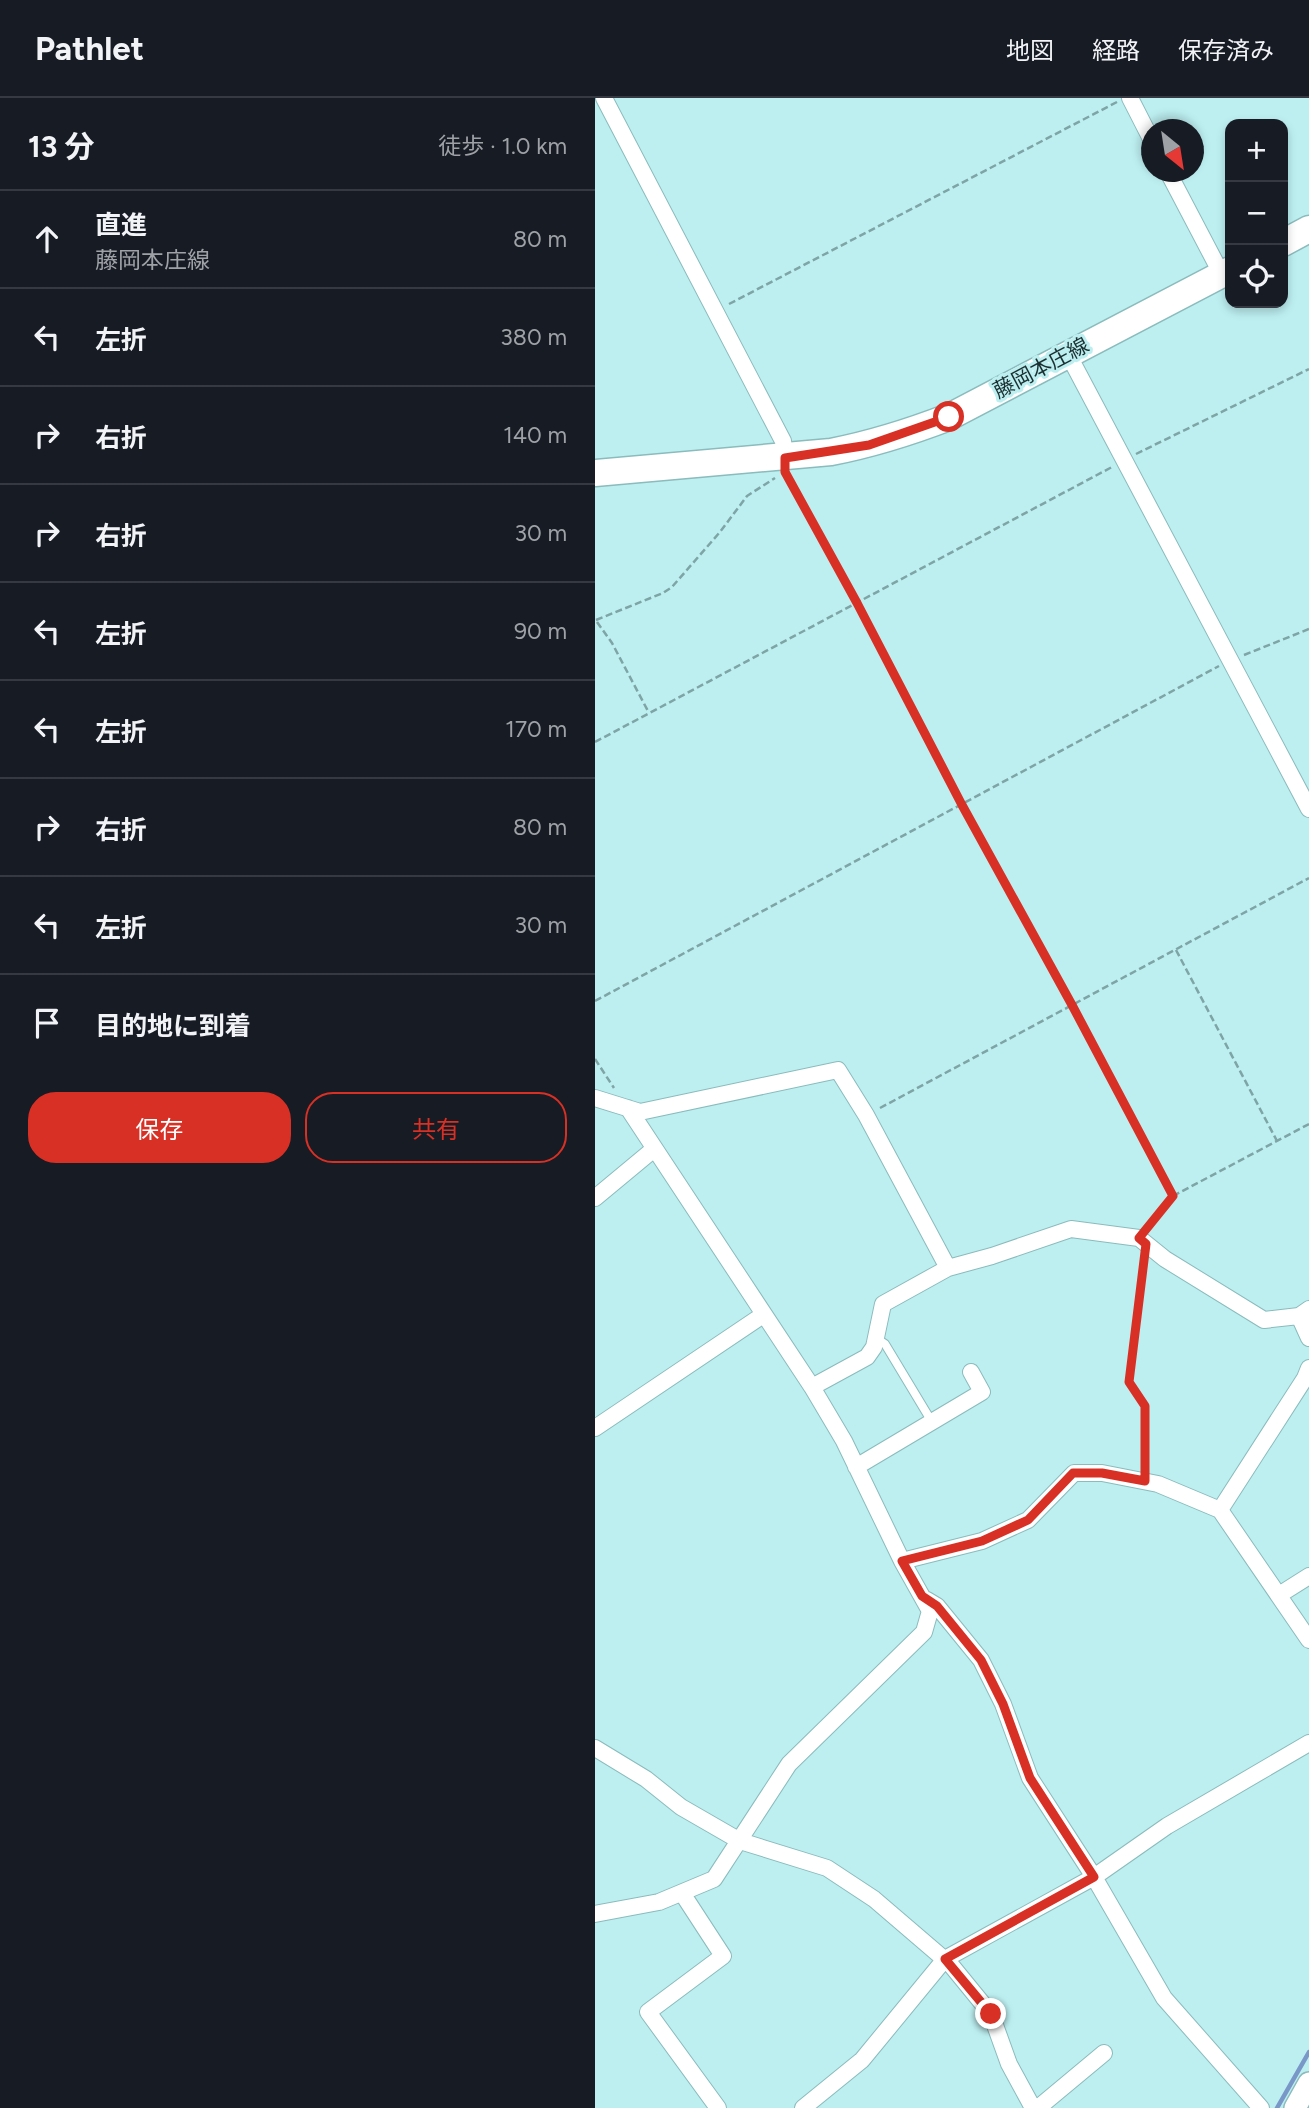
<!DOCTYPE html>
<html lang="ja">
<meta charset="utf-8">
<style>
:root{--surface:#171b24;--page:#20242c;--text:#f1f3f6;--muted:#9ea1a6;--line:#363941;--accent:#d93025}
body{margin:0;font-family:Figtree,"Noto Sans JP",sans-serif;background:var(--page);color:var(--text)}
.controls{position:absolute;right:21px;top:21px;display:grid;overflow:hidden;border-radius:14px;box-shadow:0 4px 10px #0003}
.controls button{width:63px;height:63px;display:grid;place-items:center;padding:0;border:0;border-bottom:2px solid var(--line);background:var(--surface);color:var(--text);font:35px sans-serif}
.compass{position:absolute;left:546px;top:21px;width:63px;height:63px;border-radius:50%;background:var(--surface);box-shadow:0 4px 10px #0003;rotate:150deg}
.stop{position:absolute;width:21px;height:21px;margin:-16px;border:5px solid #d93025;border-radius:50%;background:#fff}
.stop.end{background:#d93025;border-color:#fff;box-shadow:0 2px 7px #0008}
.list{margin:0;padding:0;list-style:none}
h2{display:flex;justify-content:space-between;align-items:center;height:91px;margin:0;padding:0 28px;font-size:30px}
h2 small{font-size:23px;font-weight:400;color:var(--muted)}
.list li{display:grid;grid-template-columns:46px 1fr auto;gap:21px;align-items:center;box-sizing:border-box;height:98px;padding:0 28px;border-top:2px solid var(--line)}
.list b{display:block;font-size:26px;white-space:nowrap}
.list p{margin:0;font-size:23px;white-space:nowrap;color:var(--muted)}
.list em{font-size:23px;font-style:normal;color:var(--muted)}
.actions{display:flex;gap:14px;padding:21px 28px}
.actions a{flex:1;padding:16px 0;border:2px solid var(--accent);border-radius:28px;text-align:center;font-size:24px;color:var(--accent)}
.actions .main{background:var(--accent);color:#fff}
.icon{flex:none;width:38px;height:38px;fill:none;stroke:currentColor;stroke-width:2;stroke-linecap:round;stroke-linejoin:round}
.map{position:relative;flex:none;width:714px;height:2010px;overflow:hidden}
header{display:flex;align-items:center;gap:42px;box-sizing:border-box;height:98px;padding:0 35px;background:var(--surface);border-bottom:2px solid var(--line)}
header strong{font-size:33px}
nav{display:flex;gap:38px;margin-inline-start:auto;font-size:24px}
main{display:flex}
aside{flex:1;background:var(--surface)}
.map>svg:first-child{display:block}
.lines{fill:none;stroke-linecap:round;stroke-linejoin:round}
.stream{stroke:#7998c8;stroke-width:4.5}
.service-casing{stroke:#8abbbd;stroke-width:10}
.minor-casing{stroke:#8abbbd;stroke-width:18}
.tertiary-casing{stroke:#8abbbd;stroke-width:24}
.primary-casing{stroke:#8abbbd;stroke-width:29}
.path{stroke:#7ea4a6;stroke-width:2.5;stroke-dasharray:7 3.5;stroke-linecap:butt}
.service{stroke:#fff;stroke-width:8}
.minor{stroke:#fff;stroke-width:16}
.tertiary{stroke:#fff;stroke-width:21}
.primary{stroke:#fff;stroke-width:26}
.route{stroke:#d93025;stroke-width:9}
.labels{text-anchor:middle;stroke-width:6;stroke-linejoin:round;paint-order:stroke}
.street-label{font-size:21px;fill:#1b2f30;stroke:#bdeff1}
</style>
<header>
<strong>Pathlet</strong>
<nav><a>地図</a><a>経路</a><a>保存済み</a></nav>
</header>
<main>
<aside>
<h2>13 分<small>徒歩 · 1.0 km</small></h2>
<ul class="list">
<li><svg class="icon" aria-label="ahead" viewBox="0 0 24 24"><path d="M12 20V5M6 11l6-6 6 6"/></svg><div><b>直進</b><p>藤岡本庄線</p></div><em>80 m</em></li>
<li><svg class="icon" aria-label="left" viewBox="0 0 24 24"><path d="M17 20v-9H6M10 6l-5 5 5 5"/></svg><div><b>左折</b></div><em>380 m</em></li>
<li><svg class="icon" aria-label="right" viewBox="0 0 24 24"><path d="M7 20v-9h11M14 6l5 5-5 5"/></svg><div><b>右折</b></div><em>140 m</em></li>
<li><svg class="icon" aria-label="right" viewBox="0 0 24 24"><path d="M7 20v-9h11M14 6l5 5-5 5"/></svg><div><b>右折</b></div><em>30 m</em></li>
<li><svg class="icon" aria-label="left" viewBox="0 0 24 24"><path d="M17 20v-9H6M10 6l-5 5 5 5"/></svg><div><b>左折</b></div><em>90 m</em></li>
<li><svg class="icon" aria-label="left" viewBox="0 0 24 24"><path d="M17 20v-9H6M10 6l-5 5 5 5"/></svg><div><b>左折</b></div><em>170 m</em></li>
<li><svg class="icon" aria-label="right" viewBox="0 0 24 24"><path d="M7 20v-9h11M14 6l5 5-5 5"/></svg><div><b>右折</b></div><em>80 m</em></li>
<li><svg class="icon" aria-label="left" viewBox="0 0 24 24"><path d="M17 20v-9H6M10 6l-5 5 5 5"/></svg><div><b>左折</b></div><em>30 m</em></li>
<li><svg class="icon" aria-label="arrive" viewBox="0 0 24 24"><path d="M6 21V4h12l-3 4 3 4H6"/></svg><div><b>目的地に到着</b></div></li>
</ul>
<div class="actions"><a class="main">保存</a><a>共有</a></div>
</aside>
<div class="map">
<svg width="714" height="2010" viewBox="0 0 714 2010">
<rect width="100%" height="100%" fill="#bdeff1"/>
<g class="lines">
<path class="stream" d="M682 2010 714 1954"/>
<defs>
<path id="service" d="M281 1240 290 1246 337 1324"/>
<path id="minor" d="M9 0 188 343 190 360
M535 0 556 41
M573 74 627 177
M473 256 714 711
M0 1000 45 1014 243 972 271 1017 353 1170
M0 1100 59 1051
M704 1218 714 1240
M217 1289 272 1259 279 1249 288 1206 353 1170 397 1158 476 1131 544 1140 570 1161 669 1222 704 1218 714 1211
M0 1330 168 1217
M261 1369 387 1294 376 1274
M625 1412 710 1280 714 1270
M307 1463 387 1443 433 1422 479 1375H507L563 1386 625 1412 714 1542
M684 1497 714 1478
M332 1502 342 1508 386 1562 408 1606 435 1680 499 1779 569 1900 666 2010
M0 1650 51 1681 86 1709 145 1743 232 1770 279 1801 356 1867 396 1916 414 1966 438 2010
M87 1795 128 1858 53 1914 123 2010
M0 1816 64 1804 119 1781 194 1666 329 1534 335 1513 307 1463 249 1343 217 1289 33 1010
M208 2010 267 1962 350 1861 499 1779 572 1728 714 1645
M443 2010 509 1955"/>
<path id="tertiary" d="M700 2010 714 1985"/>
<path id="primary" d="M688 145 714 131
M0 375 236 354C277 346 315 334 354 319L635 172"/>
</defs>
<use href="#service" class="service-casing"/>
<use href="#minor" class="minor-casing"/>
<use href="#tertiary" class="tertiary-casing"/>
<use href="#primary" class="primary-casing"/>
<path class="path" d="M134 206 522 4
M541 356 714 271
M191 377 262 505 367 707 477 907 578 1098 554 1129
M1 522 68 495 77 489 125 434 152 398 180 380
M2 524 17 545 54 615
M649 557 714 531
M0 644 517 369
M581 852 682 1043
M0 903 624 568
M0 961 19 990
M285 1010 714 780
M578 1098 714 1026
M549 1163 534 1284 550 1308V1368"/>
<use href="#service" class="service"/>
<use href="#minor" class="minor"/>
<use href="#tertiary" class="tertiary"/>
<use href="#primary" class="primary"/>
</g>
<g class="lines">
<path class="route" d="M354 319 274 347 190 360V374L262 505 367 707 477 907 578 1098 544 1140 551 1146 534 1284 550 1308V1383L507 1375H478L433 1422 387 1443 307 1463 327 1498 342 1508 386 1562 408 1606 435 1680 499 1779 350 1861 396 1916"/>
</g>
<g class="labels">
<g class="street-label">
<text transform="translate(446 270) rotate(-28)" y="7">藤岡本庄線</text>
</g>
</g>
</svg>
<div class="controls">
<button>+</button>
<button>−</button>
<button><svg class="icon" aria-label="locate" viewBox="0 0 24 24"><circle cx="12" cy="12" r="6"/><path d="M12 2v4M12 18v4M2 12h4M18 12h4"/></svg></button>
</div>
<svg class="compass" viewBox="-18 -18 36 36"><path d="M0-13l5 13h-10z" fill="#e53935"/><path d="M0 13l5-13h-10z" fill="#9ea1a6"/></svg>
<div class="stop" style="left:354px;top:319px"></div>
<div class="stop end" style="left:396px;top:1916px"></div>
</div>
</main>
